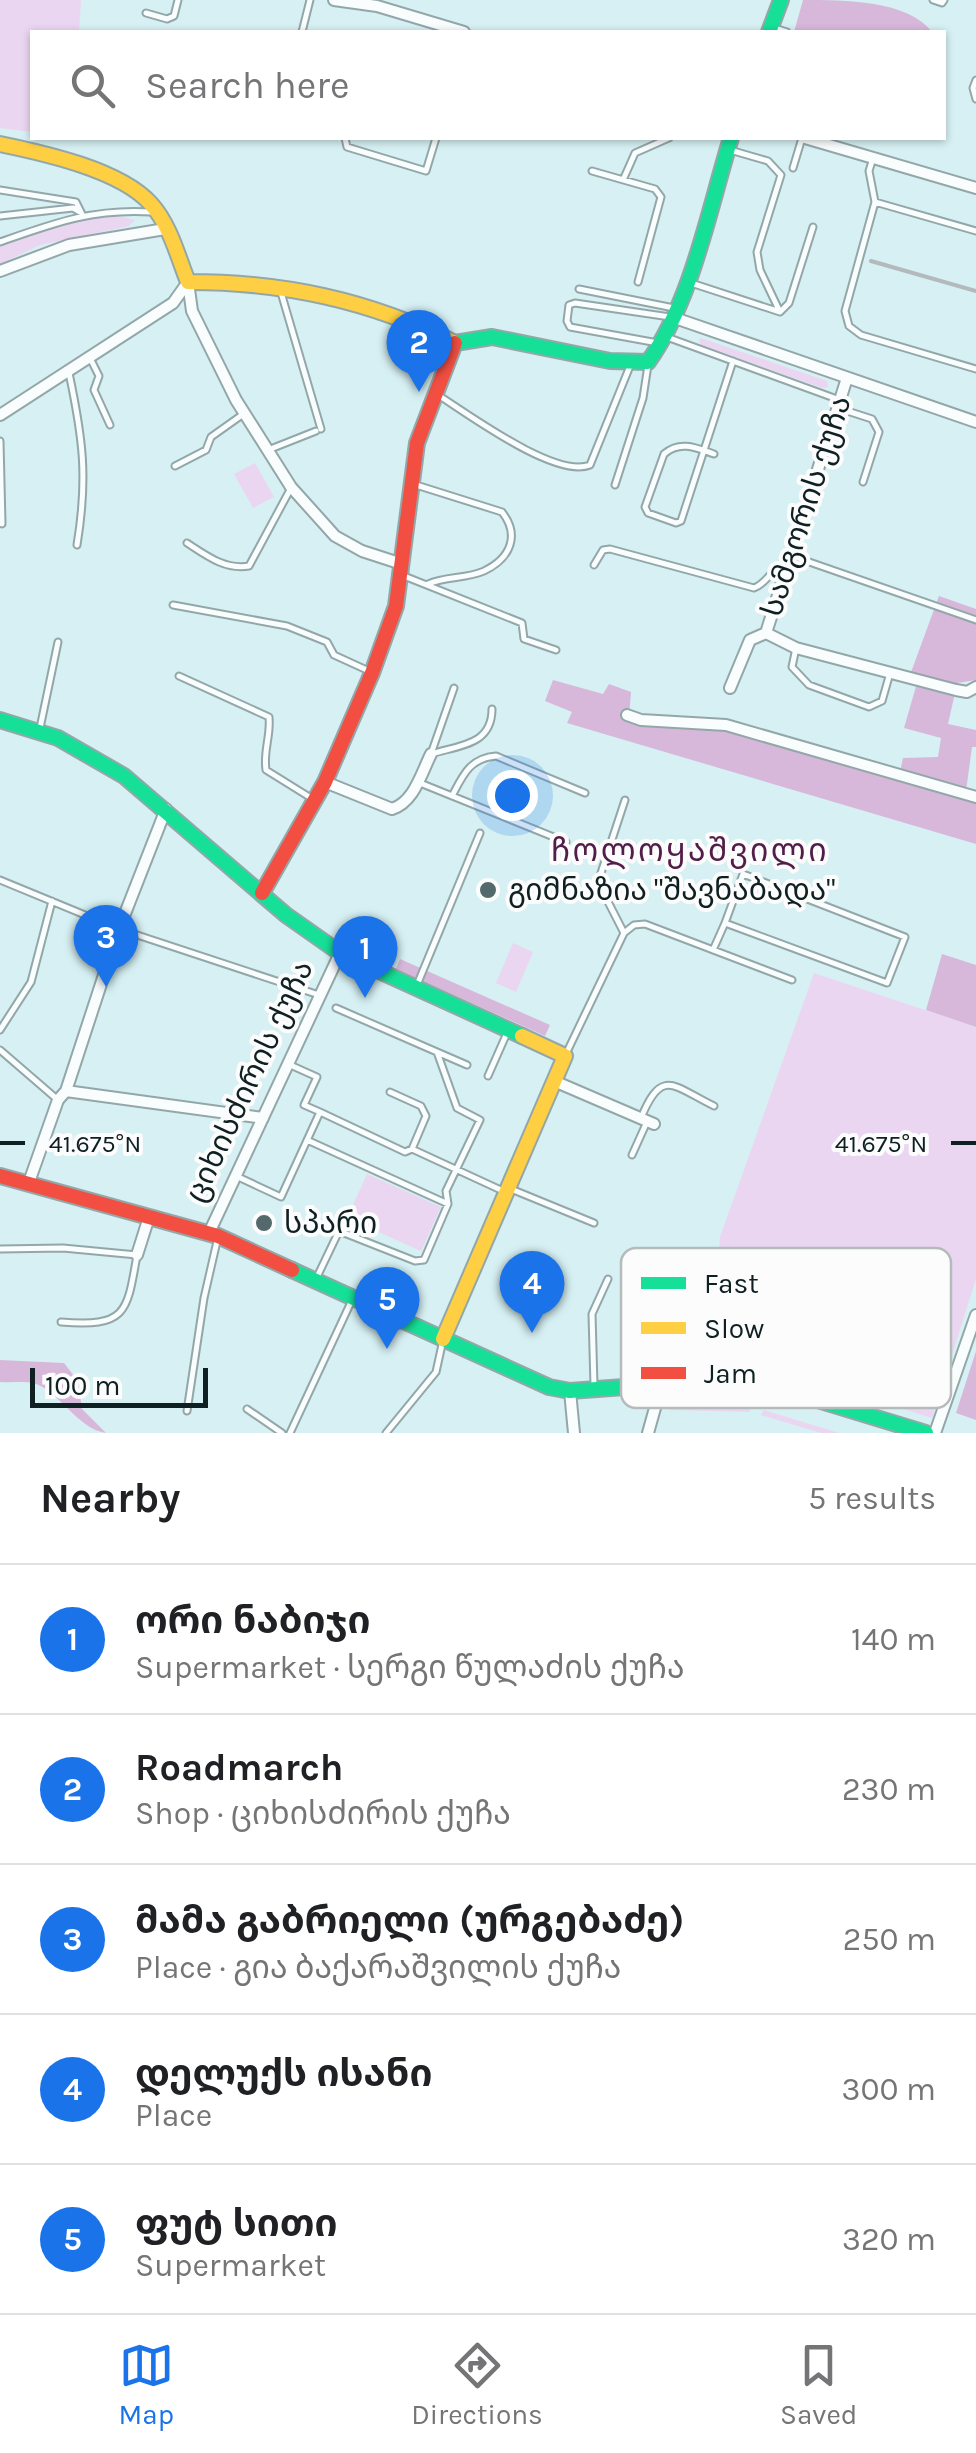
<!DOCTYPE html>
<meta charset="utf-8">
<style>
:root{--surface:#fff;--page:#f2f2f2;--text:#202124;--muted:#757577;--line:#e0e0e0;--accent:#1a73e8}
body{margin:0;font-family:Karla,"Noto Sans Georgian",sans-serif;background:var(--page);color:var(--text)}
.scale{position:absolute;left:30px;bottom:25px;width:178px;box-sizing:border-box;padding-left:10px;border:5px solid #0e2022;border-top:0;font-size:28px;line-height:35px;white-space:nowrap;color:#0e2022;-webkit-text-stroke:8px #fcfcfc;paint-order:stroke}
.you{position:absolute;left:512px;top:795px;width:35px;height:35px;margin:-25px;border:8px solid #fff;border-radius:50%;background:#1a73e8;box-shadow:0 0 0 15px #1a73e833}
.badge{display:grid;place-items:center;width:65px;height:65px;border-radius:50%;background:var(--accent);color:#fff;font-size:32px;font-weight:700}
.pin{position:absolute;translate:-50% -82px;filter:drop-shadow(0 2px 5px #0008)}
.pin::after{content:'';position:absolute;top:52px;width:35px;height:30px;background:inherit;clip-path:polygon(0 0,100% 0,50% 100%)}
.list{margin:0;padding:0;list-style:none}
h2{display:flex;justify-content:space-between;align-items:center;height:130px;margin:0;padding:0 40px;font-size:42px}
h2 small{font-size:32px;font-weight:400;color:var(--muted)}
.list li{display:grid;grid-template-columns:65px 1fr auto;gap:30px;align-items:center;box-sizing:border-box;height:150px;padding:0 40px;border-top:2px solid var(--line)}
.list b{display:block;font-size:38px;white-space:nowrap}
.list p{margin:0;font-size:32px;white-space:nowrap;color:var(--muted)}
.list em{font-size:32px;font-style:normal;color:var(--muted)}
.icon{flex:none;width:55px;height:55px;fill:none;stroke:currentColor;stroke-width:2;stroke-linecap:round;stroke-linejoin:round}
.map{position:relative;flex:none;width:976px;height:1433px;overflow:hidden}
.search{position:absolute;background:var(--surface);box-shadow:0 2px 8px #0004;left:30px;right:30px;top:30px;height:110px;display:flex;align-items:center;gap:25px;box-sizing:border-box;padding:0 35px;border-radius:0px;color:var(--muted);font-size:38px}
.sheet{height:880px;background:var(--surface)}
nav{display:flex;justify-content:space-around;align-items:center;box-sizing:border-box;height:140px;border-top:2px solid var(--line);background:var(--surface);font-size:28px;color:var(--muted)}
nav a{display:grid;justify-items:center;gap:5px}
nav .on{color:var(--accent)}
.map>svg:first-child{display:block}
.green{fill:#ebd6f1}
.forest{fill:#d7b8db}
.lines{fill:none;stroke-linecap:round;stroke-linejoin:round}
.lane-casing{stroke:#93a7a9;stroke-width:9}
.street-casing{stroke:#93a7a9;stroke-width:14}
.fast-casing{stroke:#93a7a9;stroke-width:18}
.slow-casing{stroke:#93a7a9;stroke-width:18}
.jam-casing{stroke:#93a7a9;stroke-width:18}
.lane{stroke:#f9fdfd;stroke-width:5}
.street{stroke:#f9fdfd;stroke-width:10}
.fast{stroke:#16e098;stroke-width:14}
.slow{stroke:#ffcf43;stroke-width:14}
.jam{stroke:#f24e42;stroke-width:14}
.rail{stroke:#b3babb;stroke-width:4}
.ticks{fill:none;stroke:#0e2022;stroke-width:4}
.poi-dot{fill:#54696b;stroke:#fcfcfc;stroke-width:4}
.labels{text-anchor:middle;stroke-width:8;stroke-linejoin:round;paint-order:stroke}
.street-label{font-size:30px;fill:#0e2022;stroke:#fcfcfc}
.poi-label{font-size:30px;fill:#0e2022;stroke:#fcfcfc;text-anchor:start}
.neighbourhood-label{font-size:32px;letter-spacing:2.5px;fill:#521d49;stroke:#fcfcfc}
.key{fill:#fcfcfc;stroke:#b5babb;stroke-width:2.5}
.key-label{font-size:28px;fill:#0e2022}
.ticks-label{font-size:25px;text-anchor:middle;fill:#0e2022;stroke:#fcfcfc;stroke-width:8;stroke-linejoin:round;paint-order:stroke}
</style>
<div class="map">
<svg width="976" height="1433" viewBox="0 0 976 1433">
<rect width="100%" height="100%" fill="#d6f0f3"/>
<path class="green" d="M0 0H81L79 32H32V132L0 128Z
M106 213 135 220 129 226 40 245 0 264V244L61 221Z
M701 338 827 381 828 387 822 388 701 345 699 340Z
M255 463 274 497 253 508 234 474Z
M513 943 533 952 516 992 496 983Z
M814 973 976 1027V1279L932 1418 744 1359 727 1360 734 1324 753 1276 718 1263 720 1237Z
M367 1174 441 1207 421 1251 347 1218Z
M726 1403 752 1405 749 1412 669 1410 672 1407Z
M764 1410 839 1433H821L761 1415Z"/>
<path class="forest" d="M803 0C844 0 908 0 932 32H794Z
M939 596 976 609V680L945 685 910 675Z
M553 680 603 694 609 684 631 692 629 718 646 725 720 730 976 803V844L567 723 572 712 545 701Z
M917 683 955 693 948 724 976 730V747H972L966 791 900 772 903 758 938 757 941 738 904 728Z
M942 954 976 965V1027L926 1010Z
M400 959 550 1025 545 1036 396 969Z
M976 1351V1420L956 1413Z
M0 1360 64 1363 78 1381 82 1409 106 1433C77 1429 58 1389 33 1383 23 1381 10 1383 0 1382Z"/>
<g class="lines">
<defs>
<path id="lane" d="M933 0 942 3 944 0
M146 13 167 19 174 16 178 0
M774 28 787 32
M302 32 310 0
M976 80 973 88 976 99
M345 138 347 147 426 171 436 138
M730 150 768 161 781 175 757 252 760 270 780 312
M873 158 869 171 875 202 845 311 849 326 861 335 976 369
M793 168 802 138
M592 171 655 189 661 197 638 282
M623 180 635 153 669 138
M0 190 76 202 82 214
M875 202 976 231
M0 216 73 208 80 212
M0 242C54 223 94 208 152 212
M688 282 780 312 789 303 813 227
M280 289 321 429
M579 289 674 308
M664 336 837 399
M658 343 570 327 567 321 569 305 575 303 670 317
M91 360 99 376 94 390 110 425
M69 373C83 439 88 478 77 545
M438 395C468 414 556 479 590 465L630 366
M838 408 872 419 879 432 863 482
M0 441 2 524
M268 450 316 431
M714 454C697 448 680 440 664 454L645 507 648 513 676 523 681 521 733 361
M175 466 206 450 211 437 242 415
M413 484 502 512C520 535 511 558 484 571 466 579 446 576 428 584
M615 485 643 398 648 365
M187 543C207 556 225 570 249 566L291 488
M792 556 976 620
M594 565 603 550 610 549 754 588C768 583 770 568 786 566
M404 576 522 623 524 639 556 650
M173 605 287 626 327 642 334 655 369 671
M796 648 792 667 809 685 869 707 882 701 890 673
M179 676 269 717C271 736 263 751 266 770L311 798
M40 728 58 642
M432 751 454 688
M431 754C460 745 492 745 492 709
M420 783 566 842
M452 796C463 775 470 758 496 756L585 793
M743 874 905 937 887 983 725 923Z
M0 880 119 929 319 995
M624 933 601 888 600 876 625 800
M713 950 725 923
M417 985 480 833
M0 1030 31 982 52 901
M0 1050 58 1100
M437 1052 467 1065
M565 1056 624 933 634 925 645 924 792 980
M488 1076 507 1033
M390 1092 421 1106 426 1116 412 1149 503 1191
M320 1112 405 1152 412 1149
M641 1118C662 1067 673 1086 714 1106
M307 1140 448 1204
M632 1155 646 1124
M236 1176 281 1197 320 1112 304 1105 317 1077 288 1064
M511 1189 594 1223
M0 1249 63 1248 137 1255C127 1314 126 1327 61 1322
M317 1277 339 1231 415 1261 424 1260 448 1204 446 1191 480 1120 457 1108 437 1052 336 1008
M756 1287 891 1333
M742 1329 767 1252
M691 1336 698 1343 702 1380
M733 1377 742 1329 817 1355 804 1393
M861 1377 942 1404
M594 1386 592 1314 608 1279
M852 1406 876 1328
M247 1409 282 1433
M187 1411 204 1298 218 1237
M290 1433 352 1300
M386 1433 436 1372 443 1340"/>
<path id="street" d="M334 0 377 6 464 32
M805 138 976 188
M0 271 69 245 165 229
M188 282 192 311 236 400 291 487 335 536 362 551 402 564
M672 317 976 422
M847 378 766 633 796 648 956 690 967 692 976 687
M0 415 173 303 188 282
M730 688 750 640 766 633
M627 715 641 720 726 725 976 797
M325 782 392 809C414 802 421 774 431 754
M554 1081 654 1124
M66 1091 263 1118
M28 1185 58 1100 66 1091 119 929 166 809
M209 1233 340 953
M137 1255 149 1217
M570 1391 574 1433
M648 1433 662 1383
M935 1433 976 1315"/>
<path id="fast" d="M769 32 781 0
M455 343 492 337 610 361 648 362C692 301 709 209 731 138
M0 720 58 738 124 776 286 915 340 953 522 1036
M292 1270 549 1387 570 1391 733 1379 765 1384 926 1433"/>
<path id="slow" d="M0 144C44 153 121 170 151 204 170 225 178 257 188 282 283 282 369 300 455 343
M443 1339 565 1056 522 1036"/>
<path id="jam" d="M262 893 325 782 372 673 396 606 417 443 455 343
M0 1176 218 1236 292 1270"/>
</defs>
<use href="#lane" class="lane-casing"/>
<use href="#street" class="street-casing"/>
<use href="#fast" class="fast-casing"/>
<use href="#slow" class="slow-casing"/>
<use href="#jam" class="jam-casing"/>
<use href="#lane" class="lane"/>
<use href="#street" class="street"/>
<use href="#fast" class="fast"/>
<use href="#slow" class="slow"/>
<use href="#jam" class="jam"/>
<path class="rail" d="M871 261 976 291"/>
</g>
<path class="ticks" d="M0 1143H25M951 1143H976"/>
<g class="poi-dot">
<circle cx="488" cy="890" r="10"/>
<circle cx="264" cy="1223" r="10"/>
</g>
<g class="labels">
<g class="street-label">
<text transform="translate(806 506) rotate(-72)" y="10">სამგორის ქუჩა</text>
<text transform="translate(249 1081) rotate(-65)" y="10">ციხისძირის ქუჩა</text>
</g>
<g class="poi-label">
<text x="508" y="900">გიმნაზია "შავნაბადა"</text>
<text x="284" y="1233">სპარი</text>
</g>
<g class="neighbourhood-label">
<text x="690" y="861">ჩოლოყაშვილი</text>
</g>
</g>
<rect x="621" y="1248" width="330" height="160" rx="15" class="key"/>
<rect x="641" y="1277" width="45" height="12" fill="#16e098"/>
<rect x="641" y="1322" width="45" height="12" fill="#ffcf43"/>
<rect x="641" y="1367" width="45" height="12" fill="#f24e42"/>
<g class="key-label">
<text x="704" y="1293">Fast</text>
<text x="704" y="1338">Slow</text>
<text x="704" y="1383">Jam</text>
</g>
<g class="ticks-label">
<text x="95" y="1152">41.675°N</text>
<text x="881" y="1152">41.675°N</text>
</g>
</svg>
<div class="scale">100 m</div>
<div class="you"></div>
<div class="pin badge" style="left:365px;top:998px">1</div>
<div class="pin badge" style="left:419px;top:392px">2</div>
<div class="pin badge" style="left:106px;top:987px">3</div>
<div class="pin badge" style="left:532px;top:1333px">4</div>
<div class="pin badge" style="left:387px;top:1349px">5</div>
<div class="search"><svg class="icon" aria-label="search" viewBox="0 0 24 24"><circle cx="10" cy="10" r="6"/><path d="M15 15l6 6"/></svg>Search here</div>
</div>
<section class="sheet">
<h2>Nearby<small>5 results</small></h2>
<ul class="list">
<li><span class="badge">1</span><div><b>ორი ნაბიჯი</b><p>Supermarket · სერგი წულაძის ქუჩა</p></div><em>140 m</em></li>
<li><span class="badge">2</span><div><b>Roadmarch</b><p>Shop · ციხისძირის ქუჩა</p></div><em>230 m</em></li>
<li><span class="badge">3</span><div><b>მამა გაბრიელი (ურგებაძე)</b><p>Place · გია ბაქარაშვილის ქუჩა</p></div><em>250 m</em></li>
<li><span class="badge">4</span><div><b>დელუქს ისანი</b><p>Place</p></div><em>300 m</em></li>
<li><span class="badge">5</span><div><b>ფუტ სითი</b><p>Supermarket</p></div><em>320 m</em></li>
</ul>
</section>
<nav>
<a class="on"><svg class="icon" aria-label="map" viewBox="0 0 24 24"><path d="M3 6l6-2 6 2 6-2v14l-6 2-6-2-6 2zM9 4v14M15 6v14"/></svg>Map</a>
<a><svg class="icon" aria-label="directions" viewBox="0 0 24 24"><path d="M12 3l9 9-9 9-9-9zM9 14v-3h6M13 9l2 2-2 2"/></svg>Directions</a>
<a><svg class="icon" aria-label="saved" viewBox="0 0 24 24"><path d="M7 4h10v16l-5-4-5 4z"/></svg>Saved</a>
</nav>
